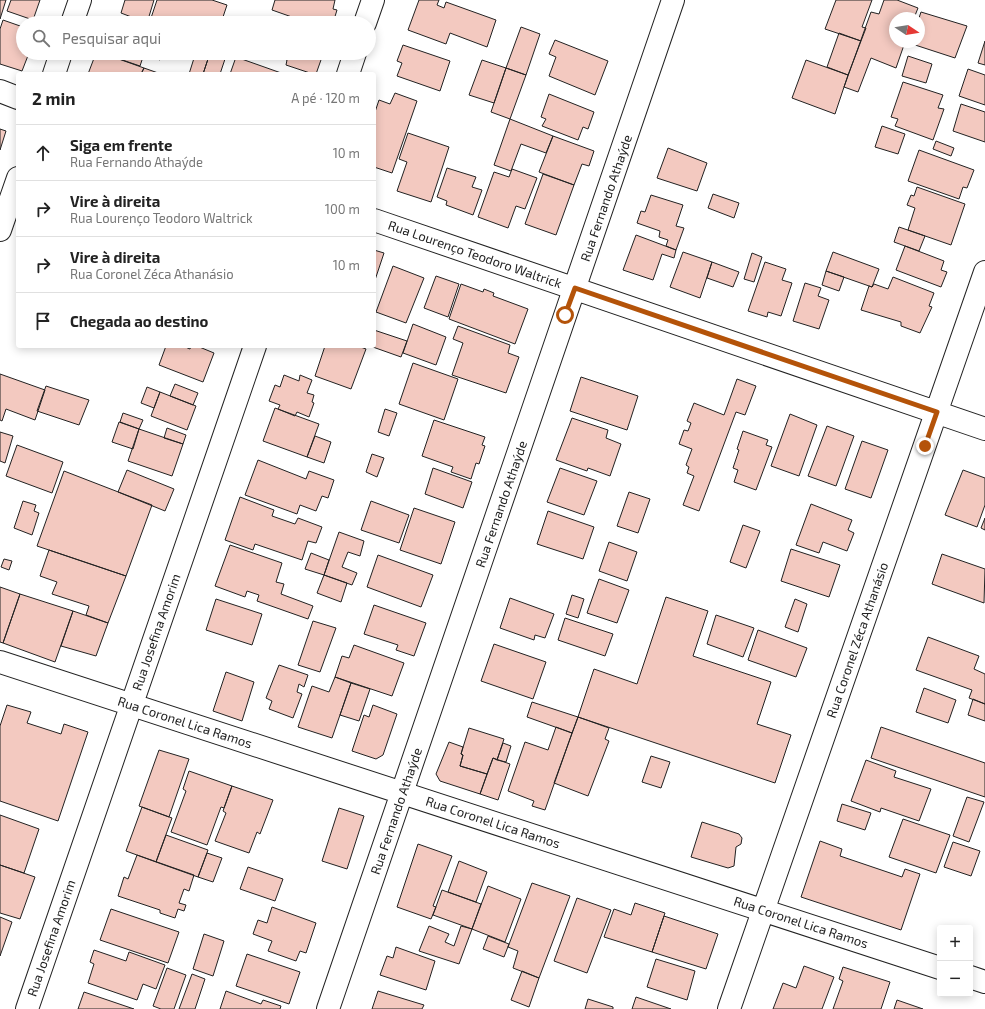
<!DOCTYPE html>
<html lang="pt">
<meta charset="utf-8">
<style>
:root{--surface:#fff;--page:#f6f6f6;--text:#222;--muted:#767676;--line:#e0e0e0}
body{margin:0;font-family:"Exo 2",sans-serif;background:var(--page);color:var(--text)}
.controls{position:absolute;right:12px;bottom:12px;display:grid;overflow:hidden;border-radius:4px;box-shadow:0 2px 10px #0003}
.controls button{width:36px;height:36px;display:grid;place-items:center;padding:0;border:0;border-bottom:1px solid var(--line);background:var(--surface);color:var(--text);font:20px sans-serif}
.compass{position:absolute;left:889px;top:12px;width:36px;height:36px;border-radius:50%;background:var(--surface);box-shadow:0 2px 10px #0003;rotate:102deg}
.stop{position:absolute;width:12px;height:12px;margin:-9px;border:3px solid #b45309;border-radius:50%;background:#fff}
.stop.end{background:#b45309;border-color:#fff;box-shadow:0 1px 4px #0008}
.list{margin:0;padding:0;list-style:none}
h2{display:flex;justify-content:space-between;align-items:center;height:52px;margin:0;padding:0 16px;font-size:17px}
h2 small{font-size:13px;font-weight:400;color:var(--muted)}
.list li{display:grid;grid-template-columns:26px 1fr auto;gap:12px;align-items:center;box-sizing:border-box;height:56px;padding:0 16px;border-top:1px solid var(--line)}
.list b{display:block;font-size:15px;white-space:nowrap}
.list p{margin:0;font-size:13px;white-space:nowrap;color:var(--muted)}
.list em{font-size:13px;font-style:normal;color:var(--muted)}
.icon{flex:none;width:22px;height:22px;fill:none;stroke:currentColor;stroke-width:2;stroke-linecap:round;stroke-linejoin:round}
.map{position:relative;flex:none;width:985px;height:1009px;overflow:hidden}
.search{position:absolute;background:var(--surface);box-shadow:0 2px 10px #0003;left:16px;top:16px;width:360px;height:44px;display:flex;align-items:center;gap:10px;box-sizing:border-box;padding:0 14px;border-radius:22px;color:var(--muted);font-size:15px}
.panel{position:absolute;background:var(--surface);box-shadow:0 2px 10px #0003;left:16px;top:72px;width:360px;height:276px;border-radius:4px}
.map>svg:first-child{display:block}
.building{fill:#f3c9c0;stroke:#222}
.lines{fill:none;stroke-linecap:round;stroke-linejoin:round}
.minor-casing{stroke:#222;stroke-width:24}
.minor{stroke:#fff;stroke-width:22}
.route{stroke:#b45309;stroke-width:5}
.labels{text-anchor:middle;stroke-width:3;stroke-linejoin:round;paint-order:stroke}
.street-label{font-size:13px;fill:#222;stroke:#fff}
</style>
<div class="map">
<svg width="985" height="1009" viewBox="0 0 985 1009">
<rect width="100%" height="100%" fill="#fff"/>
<path class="building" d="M0 0H6L0 19Z
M11 0H40L33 20 7 11Z
M125 0H154L147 23 121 13Z
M157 0H212L227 5 221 23H155L150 21Z
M275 0H335L333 9 337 10 333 23H309L272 10Z
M419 0H439L437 5 444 8 446 2 496 20 487 47 450 33 446 44 408 30Z
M836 0H872L862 27 866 28 861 41 825 29Z
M884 0H897L918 8 914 18H895V42H905L896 68 871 58 858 92 844 87 871 12 879 14Z
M921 12 967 26 955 58 909 43 919 42V18Z
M109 17 126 23H107Z
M3 20 23 27V53H29L22 71 0 64V29Z
M521 27 540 34 526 75 506 68Z
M839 33 861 41 848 75 827 67Z
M555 40 608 61 595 95 549 76 556 57 549 54Z
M985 41V65L978 63Z
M403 45 450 61 440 91 397 76 402 63 397 61Z
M96 53H102L144 68 141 74H88Z
M102 53H162L160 60 144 54 140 66Z
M210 53H227L220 74H203Z
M268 53H318V55L322 57 316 74H313L286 65 287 60Z
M195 55 208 59 203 74H189Z
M908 56 932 64 926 83 902 76Z
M236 57 284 74H230Z
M482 60 506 68 494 103 469 95Z
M806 60 848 75 835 114 792 98Z
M144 68 161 74H141Z
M506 68 526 75 510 119 491 112Z
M968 69 985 75V105L959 96Z
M903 82 943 95 938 108 944 109 933 140 895 126 898 119 891 117Z
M395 93 417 101 392 173 374 167V115L379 100 390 104Z
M549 94 594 112 588 129 583 127 578 140 542 126 546 119 541 117Z
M961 104 985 112V142L953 131Z
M510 119 553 136 546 153 521 144 511 171 494 165Z
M882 126 905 134 898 154 875 147Z
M0 129 6 131 0 150Z
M408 133 449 147 431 202 397 191 407 162 399 159Z
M553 136 594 151 589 166 582 164 574 185 539 172Z
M936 141 954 148 951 156 933 149Z
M668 148 707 163 697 191 657 178Z
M919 150 974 170 967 188 963 187 959 199 908 181Z
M447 168 476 177 472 187 482 190 473 215 446 205 447 201 437 197Z
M512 169 537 178 525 209 516 206 508 228 478 217 494 172 509 177Z
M543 174 574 185 556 235 525 224Z
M917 187 965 204 951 245 908 230 915 208 907 205 911 195 914 196Z
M713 194 739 203 734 218 708 208Z
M651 195 683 205 676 226 684 228 676 250 666 246 668 240 659 237 660 231 637 223 641 211 645 212Z
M899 227 925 236 919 251 894 242Z
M636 235 676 250 674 258 662 254 653 280 623 270Z
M905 246 944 261 941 270 947 272 941 287 896 270Z
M374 250 384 253 374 283Z
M683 252 712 262 700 298 670 287Z
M833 252 879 269 872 287 826 271Z
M752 253 762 257 754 282 744 279Z
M712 262 739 272 733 287 707 278Z
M765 262 786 269 782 280 792 283 781 316 768 312 767 317 748 311Z
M393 266 424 278 406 323 376 312Z
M826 271 844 277 839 291 822 285Z
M436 276 459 284 448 317 424 308Z
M893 277 934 293 929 306 932 307 920 333 901 326V322L861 310 869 286 872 287 874 284 888 289Z
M805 283 821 288 818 296 829 300 819 329 793 321Z
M461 284 483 292 484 289 494 293 493 296 528 309 515 344 449 319Z
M413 324 446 337 436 365 403 353Z
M458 326 510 345 508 353 519 357 506 393 452 375 463 343 453 339Z
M374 330 407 341 401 357 370 346H374Z
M166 346H183L190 349 191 346H197L214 353 203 382 159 365Z
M325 346H358L366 349 351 389 315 376Z
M413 363 458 379 444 420 399 404Z
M0 374 45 390 35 420 6 409 2 421 0 420Z
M284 375 299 381 300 375 312 380 307 393 314 395 312 402 314 403 309 417 297 412 295 416 278 409 280 405 269 401 275 385 280 387Z
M581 377 638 396 627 430 570 411Z
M737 379 756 386 745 415 736 412 699 511 683 505 694 476 687 473 689 467 686 465 692 449 679 444 684 430 688 431 691 423 687 421 694 403 724 415Z
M175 384 198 393 193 405 170 396Z
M46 386 89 400 79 425 37 411Z
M147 387 160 392 154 408 141 403Z
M160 392 196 406 187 430 151 416Z
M275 408 319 424 307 457 263 441Z
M385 409 397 413 389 436 378 432Z
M123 413 143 420 139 429 120 422Z
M790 414 817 425 799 476 771 466Z
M572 418 608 430 606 438 621 444 610 476 588 468 587 471 556 460Z
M434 420 485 437 482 445 485 446 479 464 476 463 471 479 451 472 453 467 422 456Z
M119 422 139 429 133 449 112 442Z
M827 426 854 436 836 486 808 476Z
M167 428 186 435 183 444 164 438Z
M139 429 183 444 172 476 128 461Z
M743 431 768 440 766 445 772 447 756 490 734 482 738 470 733 468 739 450 737 449Z
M0 432 13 436 5 463 0 461Z
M315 436 331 442 324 463 307 457Z
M862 441 888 450 871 498 845 489Z
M17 445 63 462 52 493 6 476Z
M372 454 384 458 377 477 366 472Z
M258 460 306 479 309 471 334 480 328 498 322 496 316 511 300 505 297 514 245 495Z
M433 468 472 482 463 508 425 494Z
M560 468 597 481 584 515 547 502Z
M127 470 174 489 165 511 118 492Z
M963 470 985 478V505L977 527 945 515Z
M64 471 152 505 126 576 37 546Z
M629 492 650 499 638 533 617 526Z
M240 497 274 510 272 516 295 524 298 518 322 527 316 543 308 541 302 560 255 544 253 550 225 540Z
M23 501 36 505 34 511 39 513 32 535 14 528Z
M371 501 409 515 399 543 361 530Z
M811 504 852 520 848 530 854 533 847 551 823 542 819 553 796 545Z
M414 508 455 522 441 564 400 550Z
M548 511 594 527 583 559 537 544Z
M985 518V530L981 528Z
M743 525 760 531 746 568 730 562Z
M339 532 364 541 360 556 348 552 342 567 357 573 352 585 324 575Z
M609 542 637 552 627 581 599 571Z
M230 545 282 563 276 582 284 584 281 594 313 606 308 619 257 601 259 595 247 591 245 597 215 586Z
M791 549 840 565 829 597 781 581Z
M49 550 126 576 108 623 86 615 89 606 52 594 57 582 40 576Z
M311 553 329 560 324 575 305 569Z
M942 554 985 569 984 603 932 584Z
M378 555 433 575 421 607 367 587Z
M4 559 12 561 9 570 1 567Z
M324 575 347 583 341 602 317 593Z
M599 579 629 590 617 623 587 613Z
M0 587 20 594 3 643 0 642Z
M20 594 73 611 55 662 3 643Z
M572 595 584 599 578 618 566 614Z
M666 597 708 611 693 656 771 682 757 724 791 735 775 783 578 717 594 669 637 684Z
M510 598 554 614 545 638 535 635 534 640 500 628Z
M216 599 262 614 252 645 206 630Z
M795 599 807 604 798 632 785 627Z
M374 605 426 623 414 656 396 650 398 645 364 634Z
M73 611 108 623 96 656 61 646Z
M716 615 754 628 743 657 707 644Z
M565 618 613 634 605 656 558 640Z
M313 621 336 628 320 672 298 665Z
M758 630 807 648 796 677 748 660Z
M928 637 979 656 974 669 985 674V704L969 698 972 690 916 670Z
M494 644 546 662 533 699 481 681Z
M354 645 404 663 392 696 335 677 342 656 349 658Z
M279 665 308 675 304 687 299 684 297 692 302 694 293 718 269 709 272 701 266 698Z
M226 672 254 682 242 721 213 711Z
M335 677 351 683 332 738 298 727 312 686 329 692Z
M351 683 370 689 359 721 340 715Z
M924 688 956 700 948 723 916 712Z
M973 699 985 704V721L968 715Z
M532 702 578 717 572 733 527 717Z
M7 705 31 712 27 723 61 734 64 724 88 732 58 821 0 801V726Z
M373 705 397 714 383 755 376 759 352 751 364 715 369 717Z
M578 717 609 728 605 739 609 741 588 796 554 783Z
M556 727 572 733 545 810 532 806 534 801 508 791 525 742 548 750Z
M881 727 985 763V797L871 758Z
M469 728 504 739 497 760 493 758 487 774 460 766 463 755 461 754Z
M449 742 463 747 461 754 463 755 460 766 487 774 480 794 440 781 436 774Z
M503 743 511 746 506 762 497 760Z
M159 750 189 759 169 817 139 806Z
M651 756 670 762 661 788 642 782Z
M493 758 510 764 498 800 480 794Z
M866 760 896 771 894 777 931 789 919 821 881 808 880 812 851 801Z
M189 771 232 786 224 808 221 807 207 845 171 832 186 791 183 789Z
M232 786 273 800 260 834 257 832 249 853 215 841 226 813 223 811Z
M967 797 984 802 969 842 953 836Z
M842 804 871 813 865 830 837 821Z
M142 807 172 818 156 862 126 851Z
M339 808 364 816 347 869 322 861Z
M0 815 39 829 24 873 0 865Z
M903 819 950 835 936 873 889 857Z
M702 822 739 834 742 838 741 844 736 847 734 866 728 868 691 857Z
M166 835 208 850 198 877 156 862Z
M820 841 842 849 840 856 902 877 905 869 920 874 901 930 801 897Z
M953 842 980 851 971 876 944 867Z
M418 844 452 856 433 906 436 907 431 919 397 907Z
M207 853 222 858 213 882 198 877Z
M137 855 194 875 189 891 184 889 179 903 186 905 184 911 178 909 175 918 160 913V910L118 896 124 877 128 879Z
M459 861 487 872 476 902 448 892Z
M0 865 35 877 20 919 0 913Z
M248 867 283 879 275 901 240 889Z
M532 883 570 896 539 978 513 968 518 951 508 947Z
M488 886 521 899 505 942 472 929Z
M442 890 481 904 472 929 433 915Z
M577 898 611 910 587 973 554 961Z
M635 903 665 913 652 952 604 937 614 909 631 915Z
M272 907 316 923 306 953 300 951 296 961 268 951 272 941 253 934 258 920 267 923Z
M111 909 179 932 168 963 100 940Z
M664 916 718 934 706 969 652 952Z
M0 917 12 922 0 956Z
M429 926 449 934 445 942 454 946 461 926 472 929 459 964 419 951Z
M204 934 224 941 213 976 193 969Z
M488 936 509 944 504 957 483 949Z
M396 947 435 961 426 990 380 975 387 956 393 958Z
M94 950 126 961 129 952 165 965 156 989 143 984 137 1000 88 983 94 964 90 962Z
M247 954 300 972 289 1004 236 986Z
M656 959 695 971 687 1000 647 987Z
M804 966 834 977 822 1009H773L783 983 796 988Z
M843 967 890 982 881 1009H833L843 981 839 979Z
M167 968 186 975 174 1009H161L153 1006Z
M522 971 539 978 529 1007 511 1000Z
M192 974 205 979 195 1009H179Z
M226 991 261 1004 263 1000 281 1006 280 1009H220Z
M378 991 424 1005 422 1009H372Z
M84 992 134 1009H78Z
M636 997 671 1009H632Z
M588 999 613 1007V1009H585Z
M897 1000 923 1009H894Z"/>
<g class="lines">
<defs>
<path id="minor" d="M72 23 80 0
M365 23 373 0
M54 74 61 53
M348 74 355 53
M0 91 18 98
M374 220 985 429
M0 230 18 178
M0 662 940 968
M970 977 985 982
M27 1009 255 346
M328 1009 673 0
M729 1009 985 272"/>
</defs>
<use href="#minor" class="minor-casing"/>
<use href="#minor" class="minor"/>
</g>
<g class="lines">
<path class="route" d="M565 315 575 288 937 412 925 446"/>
</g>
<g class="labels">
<g class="street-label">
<text transform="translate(606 198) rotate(-71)" y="5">Rua Fernando Athaýde</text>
<text transform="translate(475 254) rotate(19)" y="5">Rua Lourenço Teodoro Waltrick</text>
<text transform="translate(501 504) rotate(-71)" y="5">Rua Fernando Athaýde</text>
<text transform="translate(156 632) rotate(-71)" y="5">Rua Josefina Amorim</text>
<text transform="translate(857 640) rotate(-71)" y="5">Rua Coronel Zéca Athanásio</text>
<text transform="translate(185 722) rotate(18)" y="5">Rua Coronel Lica Ramos</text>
<text transform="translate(396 811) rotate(-71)" y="5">Rua Fernando Athaýde</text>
<text transform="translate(493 822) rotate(18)" y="5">Rua Coronel Lica Ramos</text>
<text transform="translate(801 922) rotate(18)" y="5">Rua Coronel Lica Ramos</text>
<text transform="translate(51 938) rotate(-71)" y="5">Rua Josefina Amorim</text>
</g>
</g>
</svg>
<div class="controls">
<button>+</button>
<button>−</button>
</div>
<svg class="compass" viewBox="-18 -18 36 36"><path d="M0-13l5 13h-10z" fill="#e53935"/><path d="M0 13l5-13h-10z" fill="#767676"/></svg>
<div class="stop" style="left:565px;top:315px"></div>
<div class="stop end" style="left:925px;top:446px"></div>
<div class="search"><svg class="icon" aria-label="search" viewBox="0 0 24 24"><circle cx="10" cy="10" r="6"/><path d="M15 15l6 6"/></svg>Pesquisar aqui</div>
<section class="panel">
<h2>2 min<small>A pé · 120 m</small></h2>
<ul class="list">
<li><svg class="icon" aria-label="ahead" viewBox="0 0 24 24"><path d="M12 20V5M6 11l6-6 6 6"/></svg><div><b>Siga em frente</b><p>Rua Fernando Athaýde</p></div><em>10 m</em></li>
<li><svg class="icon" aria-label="right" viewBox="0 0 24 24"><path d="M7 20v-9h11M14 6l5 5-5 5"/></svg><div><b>Vire à direita</b><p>Rua Lourenço Teodoro Waltrick</p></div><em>100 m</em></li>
<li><svg class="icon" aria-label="right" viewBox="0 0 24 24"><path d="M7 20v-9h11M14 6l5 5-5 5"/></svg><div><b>Vire à direita</b><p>Rua Coronel Zéca Athanásio</p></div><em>10 m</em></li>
<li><svg class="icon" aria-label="arrive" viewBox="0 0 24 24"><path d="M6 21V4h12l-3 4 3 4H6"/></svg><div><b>Chegada ao destino</b></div></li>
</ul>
</section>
</div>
